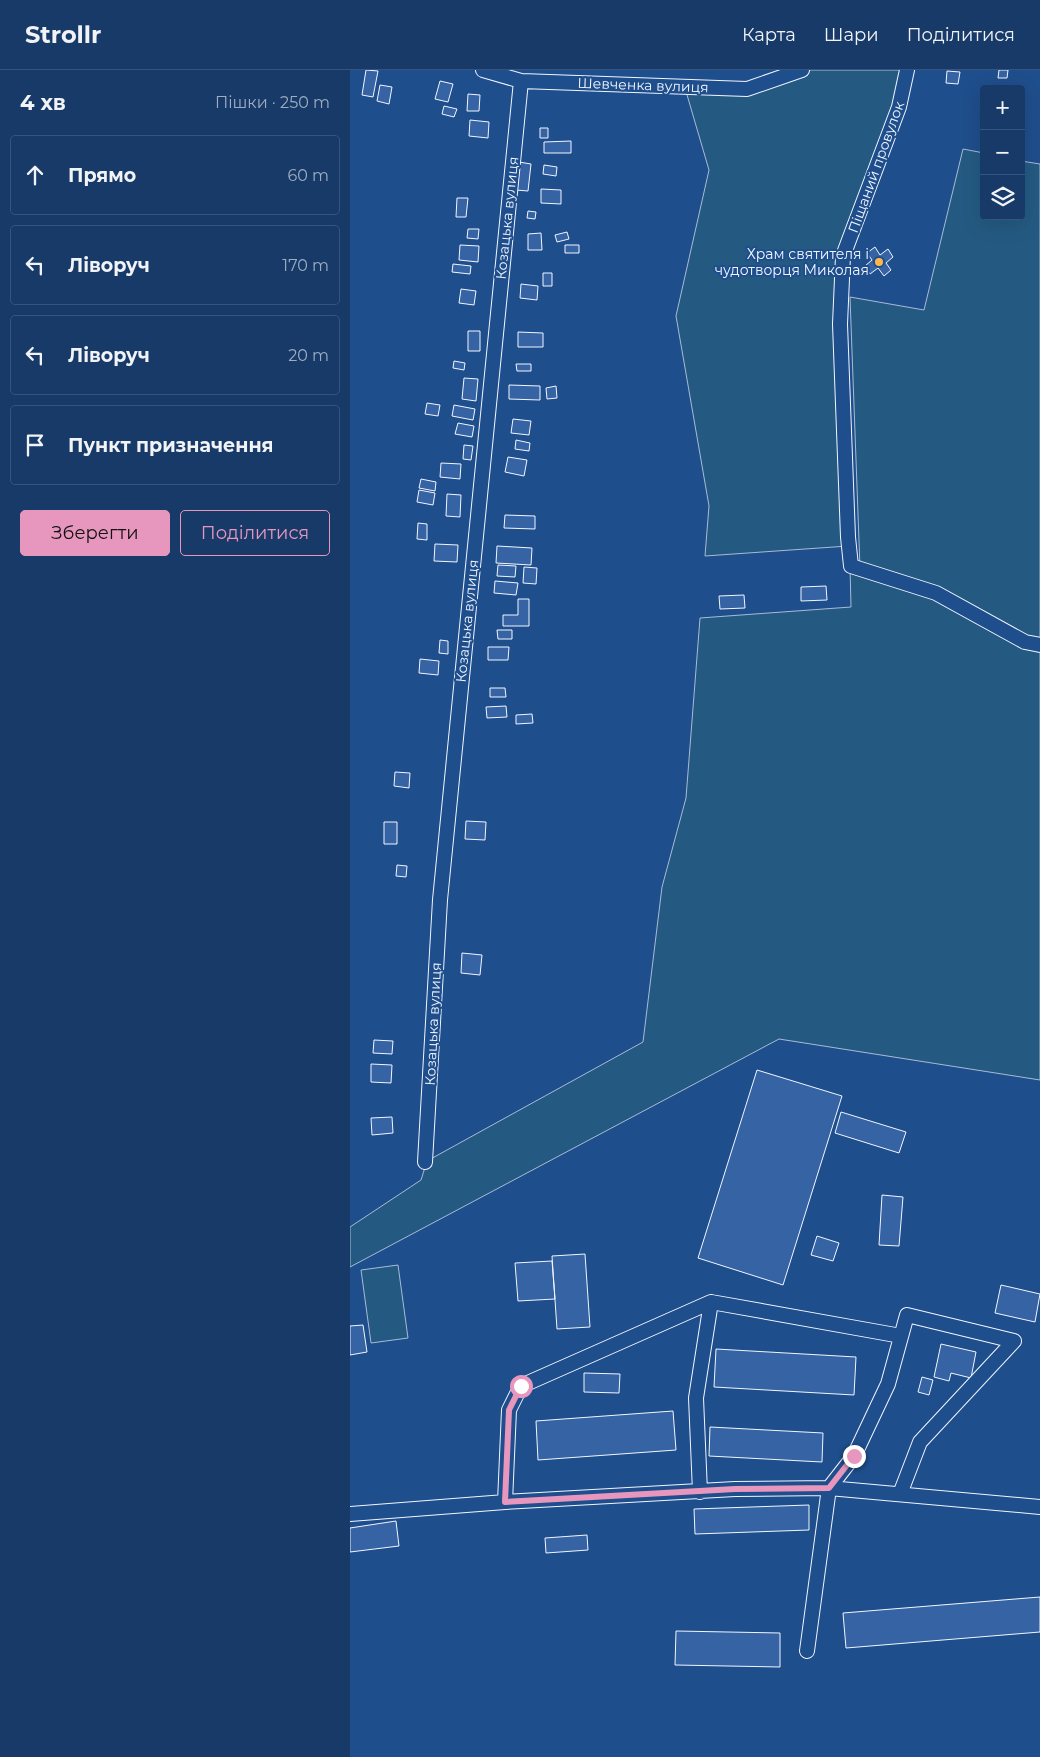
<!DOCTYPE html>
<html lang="uk">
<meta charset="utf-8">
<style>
:root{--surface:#173a69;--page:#244571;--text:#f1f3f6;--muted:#9eadc0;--line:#36547d;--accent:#e797bd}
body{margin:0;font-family:Montserrat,sans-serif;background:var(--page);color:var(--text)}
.controls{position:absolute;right:15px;top:15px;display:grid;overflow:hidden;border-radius:5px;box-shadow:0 5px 20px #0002}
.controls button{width:45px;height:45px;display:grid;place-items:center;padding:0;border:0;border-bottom:1px solid var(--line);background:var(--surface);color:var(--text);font:25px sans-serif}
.stop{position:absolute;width:15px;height:15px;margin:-11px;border:4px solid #e797bd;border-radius:50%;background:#fff}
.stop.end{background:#e797bd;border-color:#fff;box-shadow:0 1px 5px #0008}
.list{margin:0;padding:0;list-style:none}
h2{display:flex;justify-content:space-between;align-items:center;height:65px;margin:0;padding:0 20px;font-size:21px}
h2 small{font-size:16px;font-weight:400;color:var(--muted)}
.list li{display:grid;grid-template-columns:32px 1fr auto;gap:15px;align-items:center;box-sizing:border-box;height:80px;margin:0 10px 10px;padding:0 10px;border:1px solid var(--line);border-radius:5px}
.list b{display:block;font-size:19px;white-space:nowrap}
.list em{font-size:16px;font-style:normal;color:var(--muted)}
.actions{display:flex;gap:10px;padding:15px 20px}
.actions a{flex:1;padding:11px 0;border:1px solid var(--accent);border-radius:5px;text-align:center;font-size:18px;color:var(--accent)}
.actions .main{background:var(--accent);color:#111}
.icon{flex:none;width:28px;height:28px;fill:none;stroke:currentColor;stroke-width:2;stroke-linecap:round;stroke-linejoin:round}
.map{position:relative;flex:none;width:690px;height:1687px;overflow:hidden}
header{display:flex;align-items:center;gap:30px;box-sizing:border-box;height:70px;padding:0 25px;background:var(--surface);border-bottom:1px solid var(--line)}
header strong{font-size:24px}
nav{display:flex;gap:28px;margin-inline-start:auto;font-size:18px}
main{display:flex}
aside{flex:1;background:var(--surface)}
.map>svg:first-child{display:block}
.green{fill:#245a82;stroke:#a8bbd7}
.building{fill:#3563a3;stroke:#f2f6ff}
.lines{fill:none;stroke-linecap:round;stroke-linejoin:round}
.minor-casing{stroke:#f2f6ff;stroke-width:16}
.minor{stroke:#1f4e8c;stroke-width:14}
.route{stroke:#e797bd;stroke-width:6}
.poi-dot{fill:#ffb74d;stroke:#1f4e8c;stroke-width:2}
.labels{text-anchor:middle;stroke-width:4;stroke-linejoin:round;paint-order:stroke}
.street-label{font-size:14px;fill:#f2f6ff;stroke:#1f4e8c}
.poi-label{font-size:14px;fill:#f2f6ff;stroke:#1f4e8c;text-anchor:end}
</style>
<header>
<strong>Strollr</strong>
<nav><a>Карта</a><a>Шари</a><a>Поділитися</a></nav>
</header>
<main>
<aside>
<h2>4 хв<small>Пішки · 250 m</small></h2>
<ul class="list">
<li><svg class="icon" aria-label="ahead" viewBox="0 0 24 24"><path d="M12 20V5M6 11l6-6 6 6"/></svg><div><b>Прямо</b></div><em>60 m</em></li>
<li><svg class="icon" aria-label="left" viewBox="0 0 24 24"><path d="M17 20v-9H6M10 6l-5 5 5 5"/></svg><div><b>Ліворуч</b></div><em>170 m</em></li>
<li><svg class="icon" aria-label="left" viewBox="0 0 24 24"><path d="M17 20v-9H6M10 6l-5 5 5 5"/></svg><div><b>Ліворуч</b></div><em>20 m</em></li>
<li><svg class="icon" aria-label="arrive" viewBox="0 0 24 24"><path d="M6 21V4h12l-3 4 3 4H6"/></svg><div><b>Пункт призначення</b></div></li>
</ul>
<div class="actions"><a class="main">Зберегти</a><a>Поділитися</a></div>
</aside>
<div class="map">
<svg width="690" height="1687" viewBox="0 0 690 1687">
<rect width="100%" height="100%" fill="#1f4e8c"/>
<path class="green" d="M455 0H557L492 186 498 476 355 486 359 436 326 246 359 100 335 18 397 20Z
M613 79 634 83V146H671V91L690 94V574L587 522 510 498 500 227 574 240Z
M500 497 586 524 690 576V1010L429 969 0 1197V1157L71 1110 77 1091 293 972 312 817 336 728 350 548 501 537Z
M48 1195 58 1268 21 1273 11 1200Z"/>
<path class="building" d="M16 0 28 1 23 27 12 25Z
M649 0H658L657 8H648Z
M597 1 610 2 608 14 596 13Z
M90 11 103 14 98 32 85 29Z
M30 15 42 17 39 34 27 31Z
M118 24 130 25 129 41H117Z
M94 36 107 39 104 47 92 44Z
M120 50 139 52 138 68 119 66Z
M190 58H198V68H190Z
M221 71V83H194V72Z
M169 92 181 94 178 121 166 120Z
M194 95 207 97 206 106 193 104Z
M191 119 211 120V134L191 133Z
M107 128H118L116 147H106Z
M178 141 186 142 185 149 177 148Z
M118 159H129L128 169 117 168Z
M217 162 219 169 207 172 205 165Z
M191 163 192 180H178V164Z
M110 175 129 176 128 192 109 190Z
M215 175H229V183H215Z
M525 177 530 185 538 179 543 187 536 193 541 200 534 206 528 198 520 204 515 196 522 190 517 183Z
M103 194 121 196 120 204 102 202Z
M193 203H202V216H193Z
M171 214 188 216 187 230 170 228Z
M111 219 126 221 124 235 109 233Z
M118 261H130V281H118Z
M168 262 193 263V277H168Z
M104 291 115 293 114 300 103 298Z
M166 294H181V301H167Z
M114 308 128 309 126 331 112 329Z
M159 315 190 316V330L159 329Z
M206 316 207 328 197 329 196 318Z
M77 333 90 335 88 346 75 344Z
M104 335 125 339 123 350 102 346Z
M163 349 181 351 179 365 161 363Z
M108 353 124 356 122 367 105 364Z
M166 370 180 373 179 381 165 379Z
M114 375 123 376 121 390 113 389Z
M158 387 177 390 174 406 155 402Z
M91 393 111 394 110 409 90 407Z
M71 409 86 412 85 421 69 418Z
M69 420 85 423 83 435 67 432Z
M97 424 111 425 110 447 96 446Z
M155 445 185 446V459L154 458Z
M68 453 77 454V470L67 469Z
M85 474 108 475 107 492 84 491Z
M147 476 182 478 181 495 146 493Z
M148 495 166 496 165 507 147 506Z
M174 497 187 498 186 514 173 513Z
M145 511 168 513 166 525 144 523Z
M476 516 477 530 451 531V517Z
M394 525 395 538 370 539 369 526Z
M168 529H179V556H153V545H168Z
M147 560H162V569H148Z
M90 570 98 571V584L89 583Z
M138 577H159L158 590H138Z
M70 589 89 591 88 605 69 603Z
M140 618H155L156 627H140Z
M156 636 157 647 137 648 136 637Z
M182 644 183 653 166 654V645Z
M45 702 60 703 59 718 44 716Z
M116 751 136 752 135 770 115 769Z
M34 752H47V774H34Z
M47 795 57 796 56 807 46 806Z
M112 883 132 885 130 905 111 903Z
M24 970 43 971 42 984 23 983Z
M21 994 42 995 41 1013 21 1012Z
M407 1000 492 1026 433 1215 348 1188Z
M491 1042 556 1062 549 1083 485 1063Z
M42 1047 43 1063 22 1065 21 1048Z
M532 1125 553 1127 549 1176 529 1175Z
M467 1166 489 1173 483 1191 461 1185Z
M235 1184 240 1257 207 1259 202 1186Z
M202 1191 205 1229 168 1231 165 1193Z
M651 1215 690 1224 685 1252 645 1243Z
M13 1255 17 1282 0 1285V1256Z
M591 1274 626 1282 621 1308 601 1303 599 1311 584 1307Z
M366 1279 506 1287 504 1325 364 1317Z
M234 1303 270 1304 269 1323 234 1322Z
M572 1307 583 1310 579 1325 568 1322Z
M323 1341 326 1380 188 1390 186 1351Z
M360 1357 473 1363 472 1392 359 1386Z
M459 1435V1460L345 1464 344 1439Z
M46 1451 49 1476 0 1482V1458Z
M237 1465 238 1480 196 1483 195 1468Z
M690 1527V1562L496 1578 493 1543Z
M326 1561 430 1563V1597L325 1595Z"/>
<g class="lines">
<defs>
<path id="minor" d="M133 0 171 11 397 19 452 0
M557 0 549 37 493 186 490 254 498 467 501 496 586 523 675 572 690 575
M75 1092 90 830 171 11
M350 1422 346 1328 361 1232 551 1266
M155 1432 159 1340 171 1316 361 1232
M0 1444 155 1432 385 1419 479 1418 690 1437
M457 1581 479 1418 504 1386 538 1314 557 1245 664 1271 570 1372 550 1424"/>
</defs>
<use href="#minor" class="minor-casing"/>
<use href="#minor" class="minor"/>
</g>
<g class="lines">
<path class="route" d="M171 1316 159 1340 155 1432 385 1419 479 1418 504 1386"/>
</g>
<circle class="poi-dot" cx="529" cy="192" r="5"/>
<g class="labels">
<g class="street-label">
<text transform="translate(293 15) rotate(2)" y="5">Шевченка вулиця</text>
<text transform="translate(526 97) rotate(-70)" y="5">Піщаний провулок</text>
<text transform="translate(157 148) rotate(-84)" y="5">Козацька вулиця</text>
<text transform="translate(117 551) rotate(-84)" y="5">Козацька вулиця</text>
<text transform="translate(83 954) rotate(-87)" y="5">Козацька вулиця</text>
</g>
<g class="poi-label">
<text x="519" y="189">Храм святителя і<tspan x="519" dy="16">чудотворця Миколая</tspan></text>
</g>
</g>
</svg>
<div class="controls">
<button>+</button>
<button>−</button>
<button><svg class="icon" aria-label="layers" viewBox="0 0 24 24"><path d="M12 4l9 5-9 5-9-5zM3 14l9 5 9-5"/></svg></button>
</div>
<div class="stop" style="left:171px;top:1316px"></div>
<div class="stop end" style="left:504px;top:1386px"></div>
</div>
</main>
